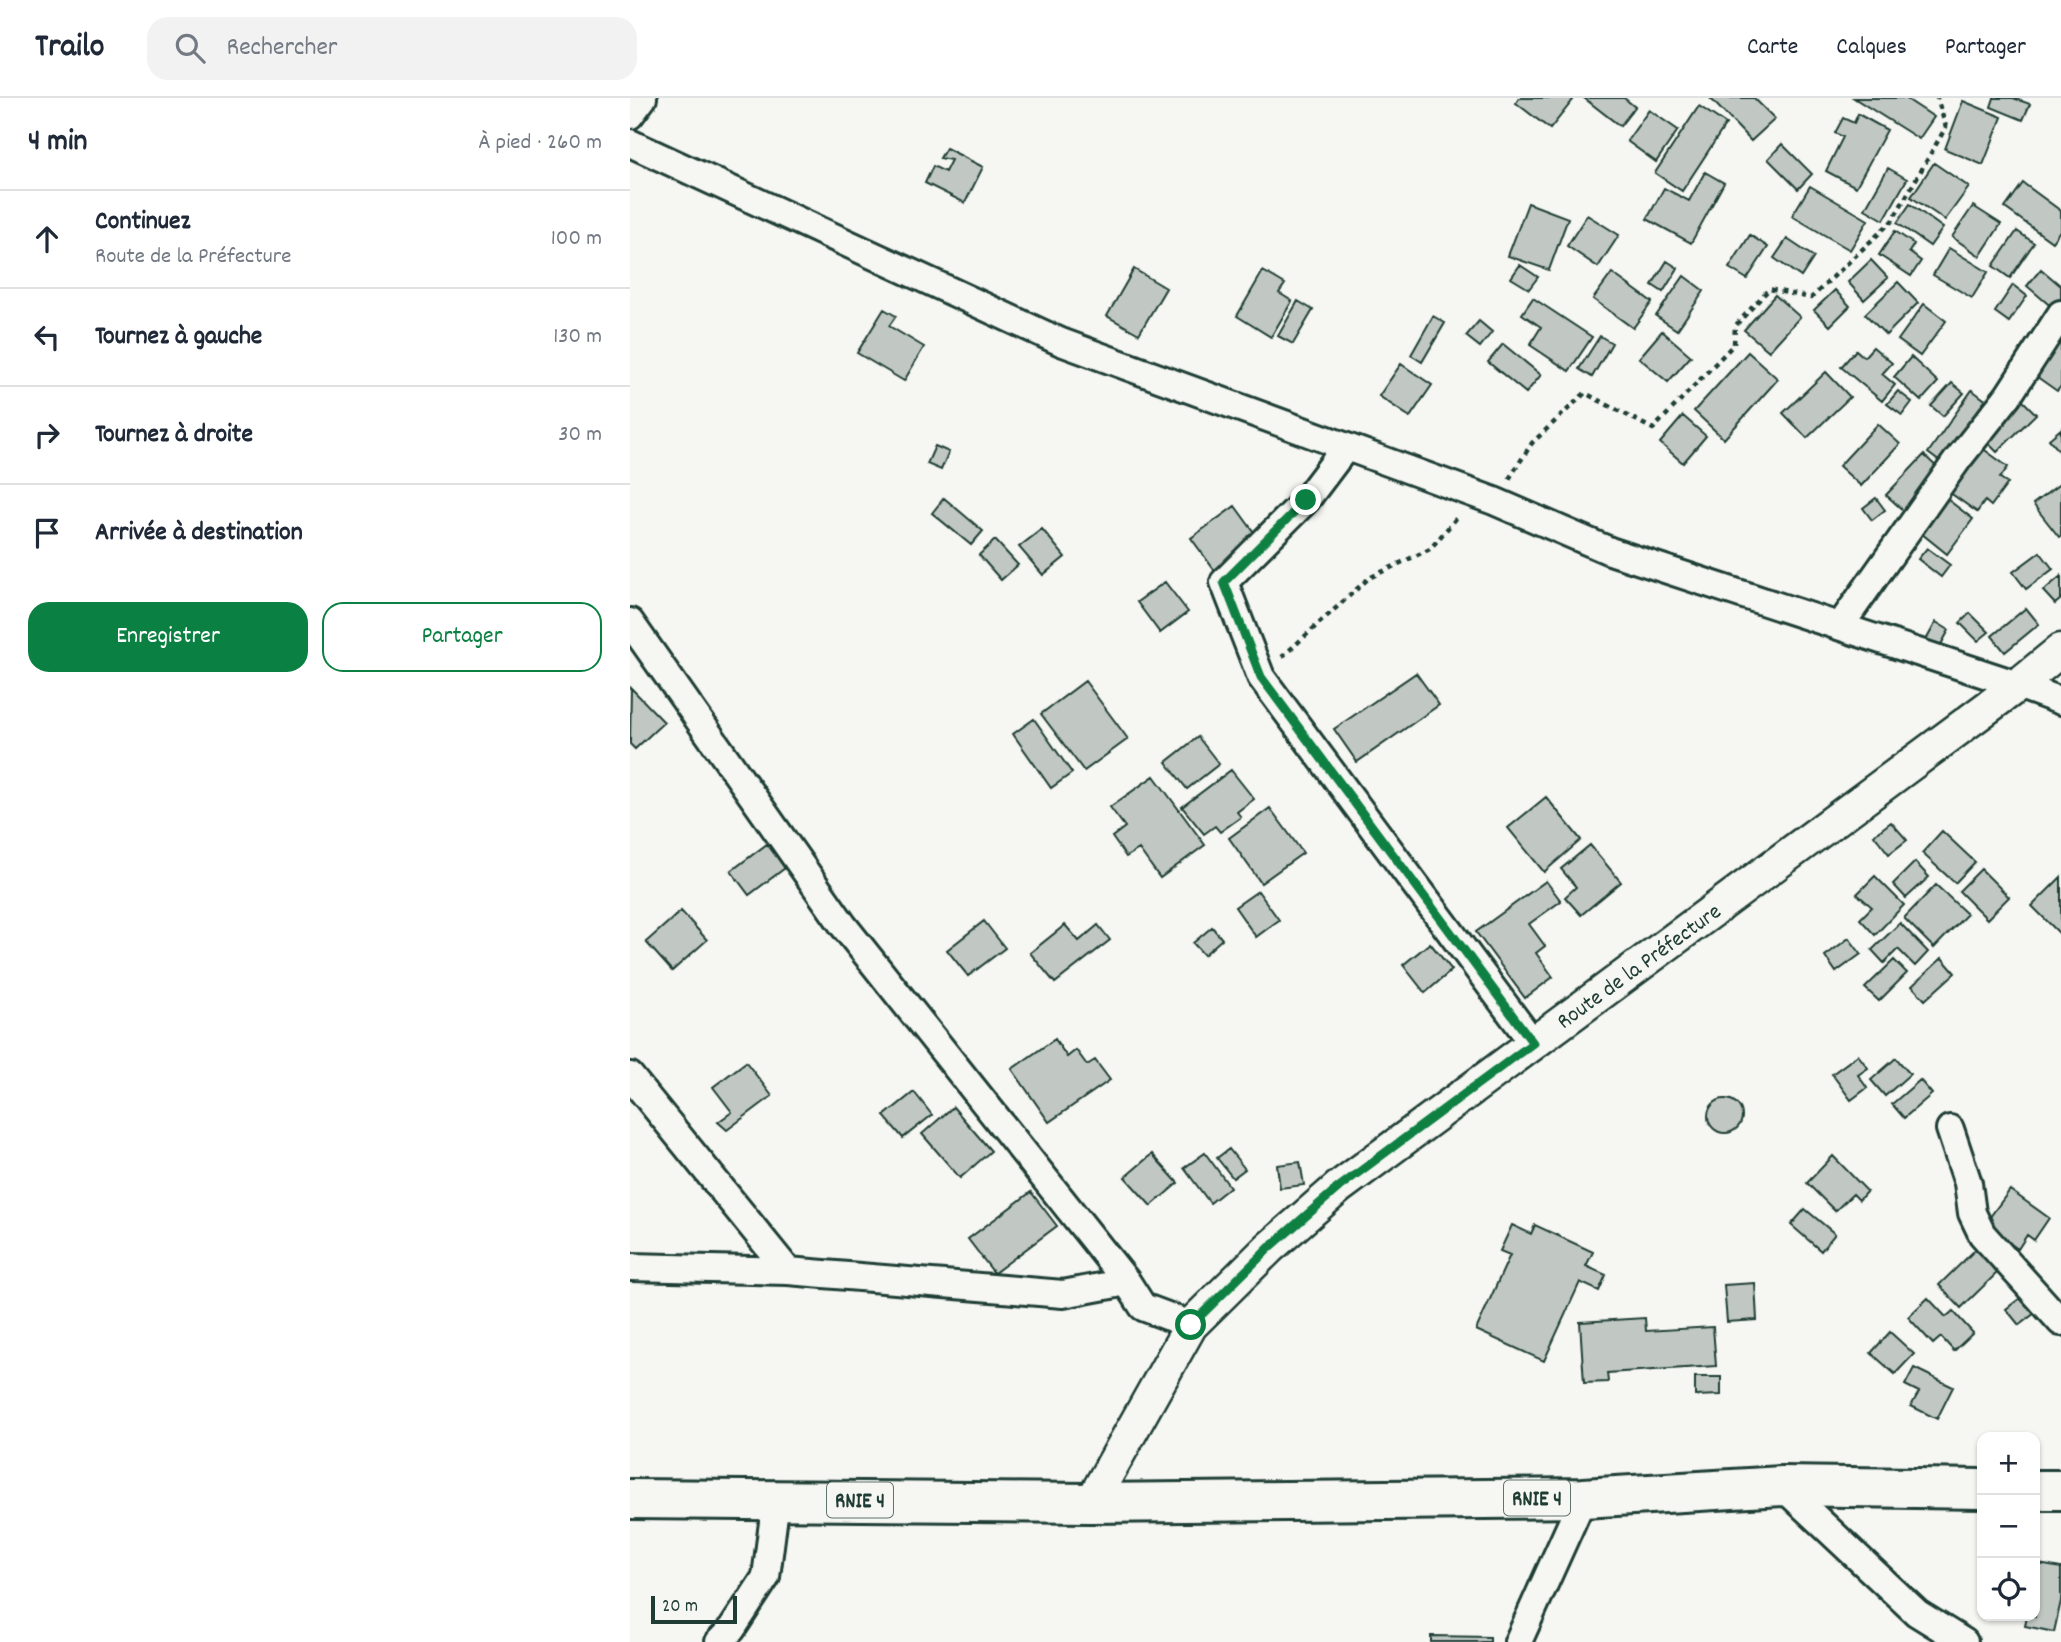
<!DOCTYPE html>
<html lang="fr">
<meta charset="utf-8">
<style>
:root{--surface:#fff;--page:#f2f2f3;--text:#1f2937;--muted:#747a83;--line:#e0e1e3;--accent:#0b8043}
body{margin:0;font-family:Dekko,sans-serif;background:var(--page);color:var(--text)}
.controls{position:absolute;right:21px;bottom:21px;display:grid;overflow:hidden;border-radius:14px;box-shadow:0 2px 5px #0004}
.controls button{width:63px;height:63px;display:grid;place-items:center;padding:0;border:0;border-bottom:2px solid var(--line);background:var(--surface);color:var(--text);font:35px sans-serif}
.scale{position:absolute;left:21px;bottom:18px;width:86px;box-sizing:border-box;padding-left:7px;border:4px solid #1f3d34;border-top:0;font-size:19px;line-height:24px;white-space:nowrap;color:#1f3d34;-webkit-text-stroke:5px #f6f6f2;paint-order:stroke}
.stop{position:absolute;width:21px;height:21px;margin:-16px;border:5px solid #0b8043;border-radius:50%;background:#fff}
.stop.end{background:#0b8043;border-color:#fff;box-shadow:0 2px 7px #0008}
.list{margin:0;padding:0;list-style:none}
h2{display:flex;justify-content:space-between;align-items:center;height:91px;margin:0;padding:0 28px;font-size:30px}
h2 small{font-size:23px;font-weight:400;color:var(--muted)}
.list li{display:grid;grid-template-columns:46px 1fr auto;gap:21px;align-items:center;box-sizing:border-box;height:98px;padding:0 28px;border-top:2px solid var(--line)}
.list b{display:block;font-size:26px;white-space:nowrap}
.list p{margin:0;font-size:23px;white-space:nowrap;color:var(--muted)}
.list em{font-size:23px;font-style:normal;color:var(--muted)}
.actions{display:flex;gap:14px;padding:21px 28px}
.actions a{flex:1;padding:16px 0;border:2px solid var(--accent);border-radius:21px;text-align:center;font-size:24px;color:var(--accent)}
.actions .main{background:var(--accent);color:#fff}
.icon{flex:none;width:38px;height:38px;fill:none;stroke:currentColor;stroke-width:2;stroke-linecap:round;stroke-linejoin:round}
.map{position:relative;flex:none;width:1431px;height:1544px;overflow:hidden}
header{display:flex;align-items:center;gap:42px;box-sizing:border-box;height:98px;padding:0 35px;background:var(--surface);border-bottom:2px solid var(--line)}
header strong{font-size:33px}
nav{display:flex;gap:38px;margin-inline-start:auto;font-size:24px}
.search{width:490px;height:63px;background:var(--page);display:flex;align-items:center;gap:18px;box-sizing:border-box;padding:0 24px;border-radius:21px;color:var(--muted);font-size:26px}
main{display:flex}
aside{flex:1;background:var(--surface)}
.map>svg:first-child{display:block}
.building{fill:#c1c8c3;stroke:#1f3d34;stroke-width:2}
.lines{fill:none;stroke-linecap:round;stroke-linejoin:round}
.minor-casing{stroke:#1f3d34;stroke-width:32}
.tertiary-casing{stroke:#1f3d34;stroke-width:37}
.primary-casing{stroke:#1f3d34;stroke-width:44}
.path{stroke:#1f3d34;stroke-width:4.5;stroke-dasharray:5 5;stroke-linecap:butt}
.minor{stroke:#f6f6f2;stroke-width:26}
.tertiary{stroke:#f6f6f2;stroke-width:32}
.primary{stroke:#f6f6f2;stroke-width:38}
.route{stroke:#0b8043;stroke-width:9}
.labels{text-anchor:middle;stroke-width:6;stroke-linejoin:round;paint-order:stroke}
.shield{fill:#f6f6f2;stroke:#60746d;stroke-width:2}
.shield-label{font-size:21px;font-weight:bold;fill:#1f3d34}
.street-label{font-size:23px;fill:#1f3d34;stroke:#f6f6f2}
</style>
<header>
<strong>Trailo</strong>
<div class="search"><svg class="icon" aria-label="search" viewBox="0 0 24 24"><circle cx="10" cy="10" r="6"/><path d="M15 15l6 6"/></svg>Rechercher</div>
<nav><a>Carte</a><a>Calques</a><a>Partager</a></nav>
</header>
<main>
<aside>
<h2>4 min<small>À pied · 260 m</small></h2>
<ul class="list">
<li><svg class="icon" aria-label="ahead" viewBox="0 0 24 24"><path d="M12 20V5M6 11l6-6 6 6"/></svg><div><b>Continuez</b><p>Route de la Préfecture</p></div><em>100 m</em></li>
<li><svg class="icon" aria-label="left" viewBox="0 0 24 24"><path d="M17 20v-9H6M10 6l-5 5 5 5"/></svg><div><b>Tournez à gauche</b></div><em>130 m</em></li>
<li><svg class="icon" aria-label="right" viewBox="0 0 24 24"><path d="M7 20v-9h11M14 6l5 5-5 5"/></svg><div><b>Tournez à droite</b></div><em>30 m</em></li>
<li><svg class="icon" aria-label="arrive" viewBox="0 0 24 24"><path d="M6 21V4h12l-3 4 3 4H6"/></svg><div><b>Arrivée à destination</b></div></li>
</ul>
<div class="actions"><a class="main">Enregistrer</a><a>Partager</a></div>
</aside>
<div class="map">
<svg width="1431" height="1544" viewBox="0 0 1431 1544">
<rect width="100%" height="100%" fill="#f6f6f2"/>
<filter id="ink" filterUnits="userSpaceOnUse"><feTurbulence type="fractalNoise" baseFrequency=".0143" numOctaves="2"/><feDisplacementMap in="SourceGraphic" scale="14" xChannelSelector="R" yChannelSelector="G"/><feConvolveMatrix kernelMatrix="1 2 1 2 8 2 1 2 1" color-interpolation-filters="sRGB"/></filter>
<g filter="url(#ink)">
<path class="building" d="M889 0H940L943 2 920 31 886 5Z
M954 0H994L1005 9 990 28Z
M1080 0H1124L1145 21 1121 43Z
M1224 0H1275L1304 19 1289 41Z
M1364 0H1383L1400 6 1393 22 1361 9Z
M1333 3 1372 19 1353 67 1315 51Z
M1069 8 1096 26 1052 93 1025 75Z
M1019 12 1048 32 1026 64 997 43Z
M1228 16 1257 32 1226 89 1196 73 1213 39 1205 35 1213 20 1224 25Z
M1152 46 1182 76 1168 91 1138 61Z
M316 50 353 69 335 105 295 85 303 68 315 74 321 62 310 60Z
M1304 65 1339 89 1315 122 1281 99Z
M1258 70 1277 81 1254 122 1235 111Z
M1075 74 1094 85 1061 145 1017 121 1034 90 1059 103Z
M1393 85 1431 113V131L1422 144 1375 110Z
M1180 88 1238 122 1220 152 1162 118Z
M898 105 938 120 919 172 878 158Z
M1280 106 1313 130 1300 148 1267 125Z
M1343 108 1371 126 1350 158 1322 139Z
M957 117 989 137 968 169 937 148Z
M1265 133 1284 146 1279 154 1291 163 1281 178 1249 157Z
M1387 133 1404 145 1380 180 1363 168Z
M1120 137 1138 149 1117 181 1099 170Z
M1157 141 1184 159 1171 179 1144 160Z
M1319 150 1358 174 1342 200 1303 177Z
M1241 162 1258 180 1234 202 1218 184Z
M1037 163 1048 170 1033 194 1022 187Z
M890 167 908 179 899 191 881 180Z
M504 171 536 190 509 236 477 218Z
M1411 171 1431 188V203L1424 211 1397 188Z
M633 173 655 186 649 195 662 203 641 239 607 218Z
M982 175 1022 204 1003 230 963 201Z
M1054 178 1074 193 1047 232 1026 218Z
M1268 184 1288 205 1256 237 1235 216Z
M1383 187 1397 198 1379 224 1365 214Z
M1205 192 1220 208 1200 228 1184 212Z
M1145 197 1170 219 1139 253 1114 232Z
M903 200 962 239 939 273 900 247 911 229 892 216Z
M668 203 683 212 663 246 648 238Z
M1294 206 1316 223 1290 258 1268 242Z
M254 211 266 218 259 228 294 249 274 283 227 255Z
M803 218 815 225 792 264 781 257Z
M849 223 862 234 850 249 836 238Z
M1032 233 1061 258 1038 284 1009 260Z
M970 238 982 245 962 279 949 271Z
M1431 238V288L1427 293 1403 276Z
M873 246 911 277 896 295 858 264Z
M1243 249 1262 265 1252 276 1265 287 1252 303 1211 269 1226 252 1234 259Z
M1118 254 1148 281 1094 341 1064 313Z
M1281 259 1308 284 1291 303 1264 279Z
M771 266 802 287 780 319 749 298Z
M1196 274 1220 299 1177 340 1153 315Z
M1322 285 1334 295 1313 318 1301 308Z
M1342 292 1358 304 1314 367 1298 355Z
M1268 293 1282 304 1272 317 1257 306Z
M1392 302 1406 316 1367 354 1354 341Z
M1053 318 1076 338 1053 365 1030 345Z
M1248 326 1270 346 1231 388 1209 368Z
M1431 331V355L1419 341Z
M305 348 319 354 311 372 297 366Z
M1352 350 1378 369 1370 380 1378 385 1361 408 1355 403 1347 414 1319 394Z
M1294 357 1312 374 1275 414 1256 397Z
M1431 385V438L1429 439 1403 406Z
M314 400 353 433 341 447 302 415Z
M1246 400 1255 412 1242 422 1233 410Z
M1317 401 1343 421 1317 456 1291 435Z
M605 408 629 441 585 473 561 440Z
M412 431 435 459 413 477 389 449Z
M365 442 388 467 371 482 349 457Z
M1297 450 1320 467 1311 479 1288 461Z
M1410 454 1423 471 1396 491 1383 474Z
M1431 478V501L1425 506 1413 493Z
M535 484 558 514 530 535 507 504Z
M1396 510 1409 526 1375 554 1362 538Z
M1340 515 1359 534 1348 543 1330 525Z
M1306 524 1319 532 1308 552 1295 544Z
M786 575 809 607 727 664 704 631Z
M455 583 498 641 454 673 411 616Z
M1 590 34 624 5 651 0 646Z
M404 621 442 675 421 690 383 636Z
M568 639 589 666 557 691 536 664Z
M601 672 624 701 607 714 611 719 590 734 585 728 574 736 552 709Z
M524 678 575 747 530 780 509 751 496 759 482 739 495 729 480 709Z
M916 699 951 742 914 774 878 730Z
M640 710 673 755 631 785 599 740Z
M1261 724 1277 742 1259 756 1244 737Z
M1312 733 1345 764 1325 785 1292 755Z
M137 746 155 770 119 797 101 773Z
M960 747 991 784 951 817 935 799 946 789 931 771Z
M1285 764 1299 779 1276 800 1263 786Z
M1351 771 1379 799 1357 821 1329 793Z
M1245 778 1274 807 1245 837 1230 821 1242 809 1227 796Z
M1431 779V837L1402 808Z
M916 783 931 803 899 826 915 848 906 855 923 879 895 900 846 834Z
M1306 787 1337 816 1304 850 1274 820Z
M628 793 649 822 626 839 605 809Z
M51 813 77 842 42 873 16 844Z
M354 823 375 850 338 878 317 852Z
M1270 825 1298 854 1285 868 1268 851 1254 865 1242 852Z
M435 827 449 843 468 827 480 842 425 885 400 855Z
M582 829 592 841 574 857 563 845Z
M1219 840 1231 856 1206 874 1195 858Z
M800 845 822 872 795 895 773 867Z
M1312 860 1325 875 1295 902 1282 888Z
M1264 862 1277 875 1249 903 1235 890Z
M425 941 437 959 446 952 457 967 465 962 480 982 419 1024 382 971Z
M1228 957 1238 970 1228 977 1237 990 1221 1002 1202 976Z
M1266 960 1280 976 1255 998 1241 982Z
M116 964 142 998 97 1032 88 1024 102 1014 83 989Z
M1290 982 1302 996 1274 1020 1262 1006Z
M284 994 302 1017 273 1040 254 1018Z
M1078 1018a17 17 0 1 1 34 0a17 17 0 1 1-34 0Z
M323 1009 361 1053 330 1080 292 1036Z
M599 1051 615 1071 603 1080 587 1060Z
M575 1055 600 1089 580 1105 554 1070Z
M522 1056 548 1085 521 1108 495 1079Z
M1203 1058 1237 1093 1229 1102 1223 1096 1205 1113 1177 1085Z
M670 1064 674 1087 650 1090 647 1067Z
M1380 1092 1419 1120 1404 1142 1397 1137 1388 1151 1354 1127Z
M401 1094 427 1128 364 1175 338 1141Z
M1175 1111 1205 1136 1191 1153 1161 1127Z
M882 1127 901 1136 905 1127 963 1154 956 1168 976 1177 969 1193 950 1184 914 1263 846 1232 880 1157 870 1153Z
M1347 1150 1369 1173 1331 1210 1309 1187Z
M1125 1185 1127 1222 1097 1224 1094 1187Z
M1393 1198 1405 1215 1389 1227 1376 1211Z
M1298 1200 1316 1219 1323 1213 1343 1235 1324 1253 1311 1239 1303 1246 1278 1219Z
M1015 1220 1016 1233 1083 1229 1086 1268 977 1275 978 1284 954 1285 950 1224Z
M1260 1234 1284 1256 1265 1276 1241 1255Z
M1284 1270 1323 1289 1307 1321 1281 1308 1289 1294 1275 1287Z
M1065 1279H1091V1297L1065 1298Z
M1409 1466 1431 1470V1503L1424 1534 1395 1528 1397 1518H1405V1484Z
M801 1538 860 1539V1544H801Z"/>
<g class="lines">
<defs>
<path id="minor" d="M0 17 13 0
M0 45 431 244 864 403 980 453 1388 587 1431 603
M716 349 676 402 594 484 631 579 903 945
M0 524 213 827 497 1184
M1210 528 1328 361 1378 298 1431 216
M0 978 158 1173
M1320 1031 1338 1085 1342 1115 1352 1136 1431 1224
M0 1169 158 1173 433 1196 497 1184 513 1209 561 1227
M1152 1388 1287 1515 1334 1544
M89 1544 102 1531 136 1479 146 1401
M888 1544 953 1400"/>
<path id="tertiary" d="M461 1405 561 1227 639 1150 709 1089 1388 587 1431 552"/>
<path id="primary" d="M1405 1392H1431
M0 1401 461 1405 953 1400 1152 1388 1352 1391"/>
</defs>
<use href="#minor" class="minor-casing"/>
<use href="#tertiary" class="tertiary-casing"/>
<use href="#primary" class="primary-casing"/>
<path class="path" d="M879 381 902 345 955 295 1023 331 1104 246 1105 228 1139 191 1181 200 1262 123 1316 29 1307 0
M652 559 739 480 800 451 829 417"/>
<use href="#minor" class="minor"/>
<use href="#tertiary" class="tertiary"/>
<use href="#primary" class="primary"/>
</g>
</g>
<g class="lines" filter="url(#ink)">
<path class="route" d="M561 1227 639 1150 709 1089 903 945 631 579 594 484 676 402"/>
</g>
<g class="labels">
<g class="shield">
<rect x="874" y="1382.5" width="66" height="35" rx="5"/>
<rect x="197" y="1384.5" width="66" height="35" rx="5"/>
</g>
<g class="shield-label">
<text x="907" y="1407">RNIE 4</text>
<text x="230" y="1409">RNIE 4</text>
</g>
<g class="street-label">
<text transform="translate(1008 867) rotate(-36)" y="8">Route de la Préfecture</text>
</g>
</g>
</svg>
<div class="controls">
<button>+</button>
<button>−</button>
<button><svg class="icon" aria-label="locate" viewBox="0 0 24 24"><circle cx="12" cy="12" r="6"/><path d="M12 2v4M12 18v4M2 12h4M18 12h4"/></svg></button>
</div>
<div class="scale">20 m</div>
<div class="stop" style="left:561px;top:1227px"></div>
<div class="stop end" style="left:676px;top:402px"></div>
</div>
</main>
